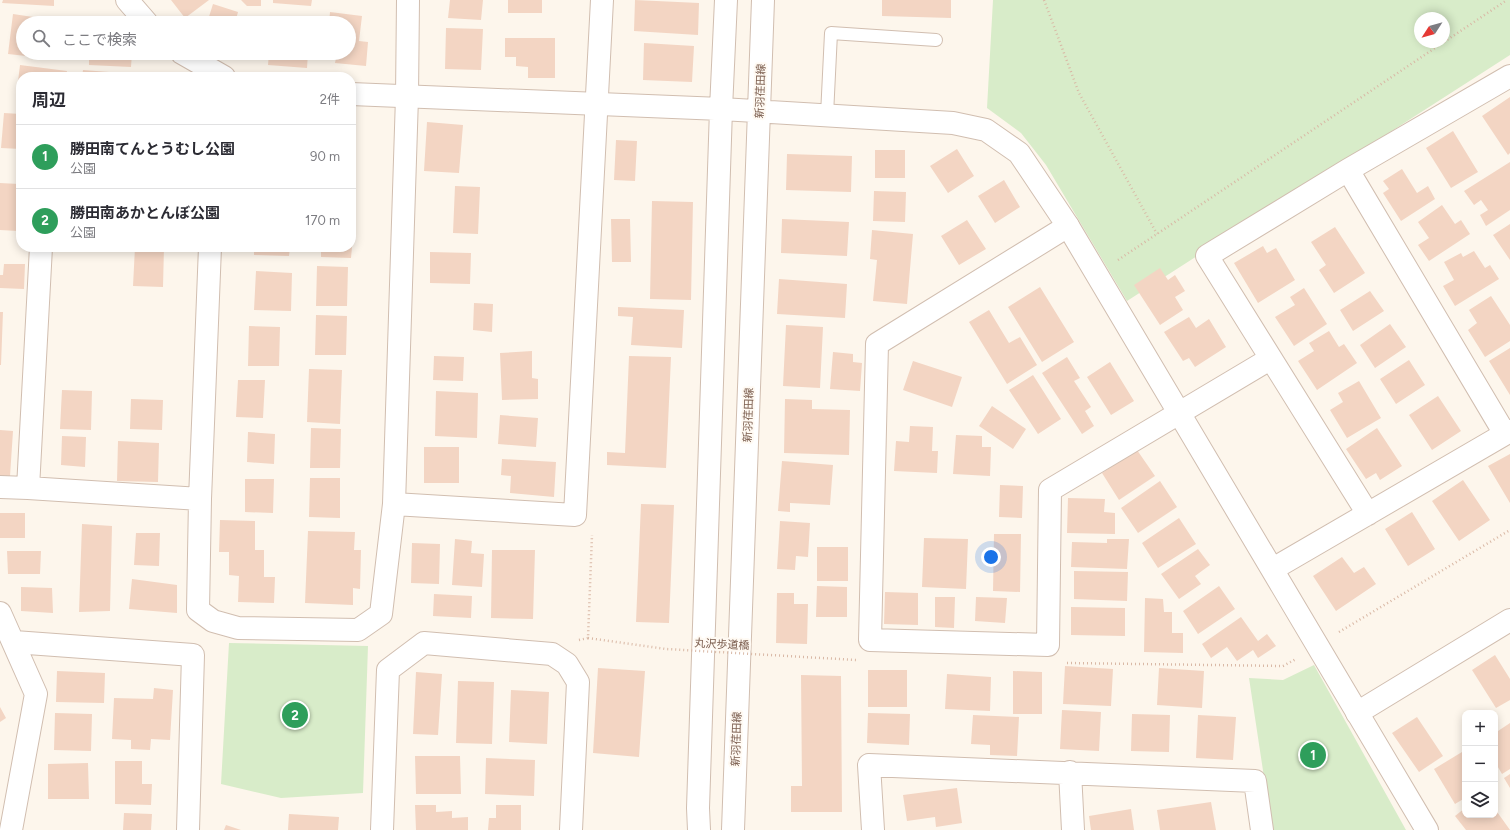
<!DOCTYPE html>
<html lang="ja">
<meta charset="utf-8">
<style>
:root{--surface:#fff;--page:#f2f2f3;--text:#2b2b33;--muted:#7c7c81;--line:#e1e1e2;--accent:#db2777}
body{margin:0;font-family:Figtree,"Noto Sans JP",sans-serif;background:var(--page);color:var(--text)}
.controls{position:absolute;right:12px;bottom:12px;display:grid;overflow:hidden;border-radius:8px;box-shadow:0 2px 10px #0003}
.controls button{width:36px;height:36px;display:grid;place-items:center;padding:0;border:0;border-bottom:1px solid var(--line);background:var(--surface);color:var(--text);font:20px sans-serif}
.compass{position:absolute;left:1414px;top:12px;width:36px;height:36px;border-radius:50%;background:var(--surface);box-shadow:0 2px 10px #0003;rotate:234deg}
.you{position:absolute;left:991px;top:557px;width:14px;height:14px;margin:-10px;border:3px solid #fff;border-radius:50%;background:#1a73e8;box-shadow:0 0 0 6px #1a73e833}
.badge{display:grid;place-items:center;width:26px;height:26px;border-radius:50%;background:var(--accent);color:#fff;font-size:13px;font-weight:700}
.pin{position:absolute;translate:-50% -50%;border:2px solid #fff;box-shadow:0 1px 4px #0006}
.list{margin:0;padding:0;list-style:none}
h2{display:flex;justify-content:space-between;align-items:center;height:52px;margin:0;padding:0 16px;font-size:17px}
h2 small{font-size:13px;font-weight:400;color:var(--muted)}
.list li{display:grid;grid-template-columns:26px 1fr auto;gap:12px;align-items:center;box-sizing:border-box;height:64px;padding:0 16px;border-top:1px solid var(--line)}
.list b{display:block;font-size:15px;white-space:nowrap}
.list p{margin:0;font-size:13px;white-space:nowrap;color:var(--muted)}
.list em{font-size:13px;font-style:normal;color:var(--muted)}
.icon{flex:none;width:22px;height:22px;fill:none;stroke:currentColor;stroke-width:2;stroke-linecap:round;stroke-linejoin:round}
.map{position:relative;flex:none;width:1510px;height:830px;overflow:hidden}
.search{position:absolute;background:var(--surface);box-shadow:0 2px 10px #0003;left:16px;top:16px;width:340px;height:44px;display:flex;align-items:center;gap:10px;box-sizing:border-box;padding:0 14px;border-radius:22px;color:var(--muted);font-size:15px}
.panel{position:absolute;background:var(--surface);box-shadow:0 2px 10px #0003;left:16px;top:72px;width:340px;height:180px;border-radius:16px}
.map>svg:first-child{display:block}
.green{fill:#d8ecc9;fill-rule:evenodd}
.building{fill:#f3d5c3}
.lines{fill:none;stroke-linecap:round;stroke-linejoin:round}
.service-casing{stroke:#d1beb0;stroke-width:14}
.minor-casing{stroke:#d1beb0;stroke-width:24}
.tertiary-casing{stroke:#d1beb0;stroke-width:24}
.path{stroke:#d9b8a5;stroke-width:2.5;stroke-dasharray:1 3;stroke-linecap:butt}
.service{stroke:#fff;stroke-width:12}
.minor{stroke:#fff;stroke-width:22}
.tertiary{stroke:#fff;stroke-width:22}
.path-bridge{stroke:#d9b8a5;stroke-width:2.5;stroke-dasharray:1 3;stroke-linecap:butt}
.labels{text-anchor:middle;stroke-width:4;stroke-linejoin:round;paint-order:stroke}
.street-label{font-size:11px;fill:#7a5c4d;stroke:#fffaf3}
</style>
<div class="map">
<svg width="1510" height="830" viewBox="0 0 1510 830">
<rect width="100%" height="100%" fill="#fdf6ec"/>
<path class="green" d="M993 0H1510V55L1127 301 1046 165 1021 133 987 108ZM1420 18H1444V42H1420Z
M229 643 368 646 363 793 281 798 221 784Z
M1314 665 1406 830H1272L1249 678 1283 680Z"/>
<path class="building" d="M3 0H54V6L2 3Z
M171 0H209L185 18Z
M241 0H261V6H247Z
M273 0H312L311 6 273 3Z
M450 0H483L481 20 448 18Z
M508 0H542V13H508Z
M635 0 699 3 698 35 634 31Z
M882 0H951V18L882 16Z
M213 4 238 12 235 23H207Z
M330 12 362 16 359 41 368 42 366 66 335 63 337 53H349V23H329Z
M13 14 33 17 32 23H23V53H53V59L8 54Z
M272 16 311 19 310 23H271Z
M446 28 483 29 481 70 445 69Z
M505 38H555V78H528V67L516 66V57H505Z
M644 43 694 46 692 82 643 80Z
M89 53H132L131 67 89 65Z
M269 53H308L307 68 268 65Z
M20 65 67 71 66 77H21V90H17Z
M83 70 135 74V77H82Z
M1510 97V153L1508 155 1482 116Z
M4 113 21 114V149L1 148Z
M351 119H356L354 156H351Z
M427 122 463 125 459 173 424 171Z
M1453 131 1478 172 1451 188 1426 148Z
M616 140 637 141 635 181 614 180Z
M957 149 974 176 948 193 930 166Z
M875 150H905V178H875Z
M787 154 852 156 851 192 786 190Z
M1510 162V210L1486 226 1480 215 1488 210 1481 200 1474 205 1464 191Z
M351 168H355V208H351Z
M1402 169 1417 193 1428 186 1435 199 1401 221 1383 193 1389 189 1383 181Z
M1004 180 1020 207 995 223 978 196Z
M0 183 19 184 18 231 0 230Z
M455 186 480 187 478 234 453 233Z
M874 191 906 192 905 222 873 221Z
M652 201 693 202 691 300 650 299Z
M1442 205 1455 224 1461 220 1470 234 1429 261 1418 245 1429 238 1418 222Z
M611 219H630L631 262H612Z
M782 219 849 222 847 256 781 253Z
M967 220 986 249 959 265 941 236Z
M1510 224V260L1493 235Z
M1335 227 1365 273 1334 293 1319 270 1326 265 1311 242Z
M872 230 913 234 907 304 873 301 877 260 870 259Z
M1263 246 1267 253 1276 248 1295 280 1258 303 1234 263Z
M135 247H164L163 287 133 286Z
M254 247H290L289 256 254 255Z
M321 247H352L351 258 321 257Z
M1474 251 1485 268 1490 265 1499 279 1455 306 1443 286 1454 280 1444 262 1461 253 1463 257Z
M430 252 471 253 470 284 430 283Z
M4 264H25L24 289 0 288V275H3Z
M317 266 348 267 347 306H316Z
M1160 268 1168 280 1175 275 1185 291 1175 297 1183 310 1160 325 1134 285Z
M256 271 292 273 291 311 254 310Z
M779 279 847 284 845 318 777 314Z
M1040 287 1074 342 1042 362 1008 307Z
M1304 288 1327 324 1294 346 1275 317 1295 305 1290 297Z
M1370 291 1384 311 1353 331 1340 310Z
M1491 296 1510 325V341L1485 357 1468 330 1477 323 1469 310Z
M474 303 493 304 492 332 473 330Z
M618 307 684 310 682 348 631 345 633 317 618 316Z
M989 310 1009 343 1020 337 1037 365 1007 384 969 322Z
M0 312H3L1 365H0Z
M316 315 347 316 346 355H315Z
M1189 317 1196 328 1209 319 1226 347 1195 367 1189 358 1183 361 1164 332Z
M1390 324 1406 347 1375 368 1360 345Z
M786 325 823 327 820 388 783 386Z
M249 326 280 327 279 366H248Z
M1329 331 1339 347 1344 344 1357 363 1317 390 1298 361 1314 351 1309 343Z
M1510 348V395L1489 361Z
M532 351V378L538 379V399L502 400 500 353Z
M833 352 853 354V362L862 363 860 391 830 389Z
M434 356 464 357 463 381 433 380Z
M629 356 671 357 666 468 607 465V452L625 453Z
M1067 357 1080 378 1074 381 1091 407 1085 411 1094 426 1082 434 1042 373Z
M1409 360 1425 385 1396 404 1380 379Z
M913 361 962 377 952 407 903 390Z
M1110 362 1134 401 1111 415 1087 377Z
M309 369 342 370 340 424 307 422Z
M1033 375 1061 419 1038 434 1009 390Z
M238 380H265L263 418 236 417Z
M1359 381 1381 418 1347 438 1330 410 1343 402 1338 393Z
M62 390 92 391 91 430 60 429Z
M436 391 478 393 477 438 435 436Z
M1438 396 1461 431 1432 450 1409 415Z
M131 399 163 400 162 430 130 429Z
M785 399 812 400V409L850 410 849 455 784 453Z
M992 406 1026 429 1013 449 979 426Z
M500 415 538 418 536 447 498 444Z
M910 426 933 427 932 451H938L937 473 894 471 896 441 909 442Z
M311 428 341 429 340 468H310Z
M1377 428 1402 466 1380 480 1376 473 1366 479 1346 449Z
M0 430 13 431 10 476H0Z
M248 432 275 434 274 464 247 462Z
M956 435 982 436V447H991L990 476 953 474Z
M62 436 86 437 85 467 61 465Z
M118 441 159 443 158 482 117 481Z
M424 447H459V483H424Z
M1137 450 1155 476 1119 500 1102 473Z
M1510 454V503L1488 466Z
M502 459 556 462 554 497 510 493 511 476 501 475Z
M782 461 833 465 830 505 790 503V512L778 511Z
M310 478H340V518L309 517Z
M245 479H274L273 513 245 512Z
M1463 480 1490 520 1459 541 1432 501Z
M1160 481 1177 507 1138 533 1121 508Z
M1000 485 1023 486 1022 518 999 517Z
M1068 498 1105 499 1104 512 1115 513V534L1067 533Z
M641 504 674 505 669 623 636 622Z
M1412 512 1435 549 1408 566 1385 529Z
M0 513H25V538H0Z
M1179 518 1196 544 1158 568 1142 543Z
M220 520 255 521V550H264V577H275L274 603 238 602 239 576 229 575V552H219Z
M780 521 810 523 808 557 796 556 795 570 777 569Z
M82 524 112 526 110 611 79 612Z
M308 531 355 532 354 550H361L360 589 353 588V605L305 603Z
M136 533H160L159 566 134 565Z
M994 534H1021L1020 592 993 591Z
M924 538 968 539 966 589 922 587Z
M455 539 472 541 471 553 484 554 482 587 452 585Z
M1107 539H1129L1127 569 1071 567 1072 542 1107 543Z
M412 543 440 544 439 584 411 583Z
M817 547H848V581H817Z
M1198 549 1210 565 1195 576 1201 584 1179 599 1161 574Z
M492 550H535L533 619 491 618Z
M7 551H41L40 574H8Z
M1342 557 1354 573 1364 567 1376 584 1336 611 1313 576Z
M1074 571 1128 572 1127 601 1074 599Z
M132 579 177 585V613L129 609Z
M817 586 847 587V617H816Z
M1219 586 1235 609 1198 634 1183 611Z
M21 587 52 588 53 613 21 611Z
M885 592 918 593V625L884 624Z
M777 593H794V604H808L807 644 776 643Z
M434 594 472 596 471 618 433 616Z
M935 597H955L954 628 935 627Z
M976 597 1007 598 1005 623 975 621Z
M1145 598 1163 599 1164 612H1172V633H1183V653L1144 652Z
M1071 607 1125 608V636L1071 635Z
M1241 617 1258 641 1267 634 1276 646 1258 658 1253 650 1237 661 1227 647 1211 658 1202 644Z
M1495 655 1510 679V700L1496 708 1472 670Z
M1065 666 1113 669 1111 706 1063 704Z
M598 668 645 671 639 757 593 753Z
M1159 668 1204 671 1202 708 1157 705Z
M868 670H907V707H868Z
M57 671 105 673 104 703 56 702Z
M1013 671 1042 672V714H1013Z
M416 672 442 674 438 735 413 734Z
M947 674 991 677 990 711 945 709Z
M801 675 841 676 842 812H791V786H802Z
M458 681 494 682 492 744 456 743Z
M154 688 173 690 170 740 151 739 150 750 131 749V740L112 739 114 698 153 699Z
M511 690 549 692 547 744 509 742Z
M0 707 6 718 0 722Z
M1062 710 1101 712 1099 751 1060 749Z
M55 713 92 714 91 751 54 750Z
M868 713 910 714 909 745 867 743Z
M1132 714 1170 715 1169 752 1131 751Z
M973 715 1019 717 1017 756 990 755V745L971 744Z
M1198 715 1236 717 1233 760 1196 758Z
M1417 717 1443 756 1419 772 1392 733Z
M1510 723V769L1502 774 1495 762V733Z
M1462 752 1465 757V798L1455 804 1434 769Z
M415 756H460L461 794H416Z
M486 758 535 760 534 796 485 794Z
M115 761H142V784H152L151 805 115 804Z
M88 763 89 799H48V764Z
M1510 774V788L1504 778Z
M957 788 962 823 936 827 935 817 907 821 903 795Z
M1211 802 1216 830H1160L1157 810Z
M415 805H436V812L452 811V818L468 817V830H416Z
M496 805H521V830H488L489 818H496Z
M1465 808V815H1495V809L1510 830H1466L1455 816Z
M1131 809 1134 830H1091L1089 816Z
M124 813 152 814 151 830H123Z
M289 814 339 817 338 830H288Z
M226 825 241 830H224Z"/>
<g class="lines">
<defs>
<path id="service" d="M827 115 831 33 936 40"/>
<path id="minor" d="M1348 170 1505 434
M1068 226 877 344 870 640 1048 645 1050 490 1270 359
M41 247 28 488 200 499
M210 247 200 499 198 610 213 621 238 628 358 630 381 614 394 504 407 97 408 0
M0 487 28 488
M394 504 575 515 602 0
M1368 514 1207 256 1348 170 1510 76
M1273 569 1510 431
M0 613 36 694 11 830
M14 642 193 655 188 830
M1357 713 1510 620
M1070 772 1073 830
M382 830 388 670 424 643 552 654 567 664 578 682 571 830
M873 830 869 765 1255 781 1262 830"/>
<path id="tertiary" d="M127 0 147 23
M182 53 224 77
M351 94 721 109 953 123 986 130 1019 153 1068 226 1427 830
M699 830 698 808 721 109 726 0
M733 830 763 0"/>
</defs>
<use href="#service" class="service-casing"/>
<use href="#minor" class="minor-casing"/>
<use href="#tertiary" class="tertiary-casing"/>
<path class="path" d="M1044 0 1079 93 1157 234
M1444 42 1507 0
M1118 260 1444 42
M1339 632 1510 530
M579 640 588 638 592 535
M1067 663 1283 666 1296 659"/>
<use href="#service" class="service"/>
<use href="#minor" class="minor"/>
<use href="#tertiary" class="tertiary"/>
<path class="path-bridge" d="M588 638 666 649 856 660"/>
</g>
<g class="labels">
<g class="street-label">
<text transform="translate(760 91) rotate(-88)" y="4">新羽荏田線</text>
<text transform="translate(748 415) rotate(-88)" y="4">新羽荏田線</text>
<text transform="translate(722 644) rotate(3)" y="4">丸沢歩道橋</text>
<text transform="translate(736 739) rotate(-88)" y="4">新羽荏田線</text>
</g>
</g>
</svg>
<div class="controls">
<button>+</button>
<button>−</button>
<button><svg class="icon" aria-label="layers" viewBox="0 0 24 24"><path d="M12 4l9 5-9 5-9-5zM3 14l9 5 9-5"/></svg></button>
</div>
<svg class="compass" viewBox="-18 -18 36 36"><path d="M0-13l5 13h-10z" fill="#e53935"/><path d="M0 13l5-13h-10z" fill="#7c7c81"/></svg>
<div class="you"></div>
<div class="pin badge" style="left:1313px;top:755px;background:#2e9e5b">1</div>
<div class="pin badge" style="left:295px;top:715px;background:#2e9e5b">2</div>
<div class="search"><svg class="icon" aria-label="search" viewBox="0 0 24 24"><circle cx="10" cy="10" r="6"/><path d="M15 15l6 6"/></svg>ここで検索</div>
<section class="panel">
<h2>周辺<small>2件</small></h2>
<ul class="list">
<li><span class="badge" style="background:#2e9e5b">1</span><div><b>勝田南てんとうむし公園</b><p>公園</p></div><em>90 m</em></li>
<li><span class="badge" style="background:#2e9e5b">2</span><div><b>勝田南あかとんぼ公園</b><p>公園</p></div><em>170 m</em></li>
</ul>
</section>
</div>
